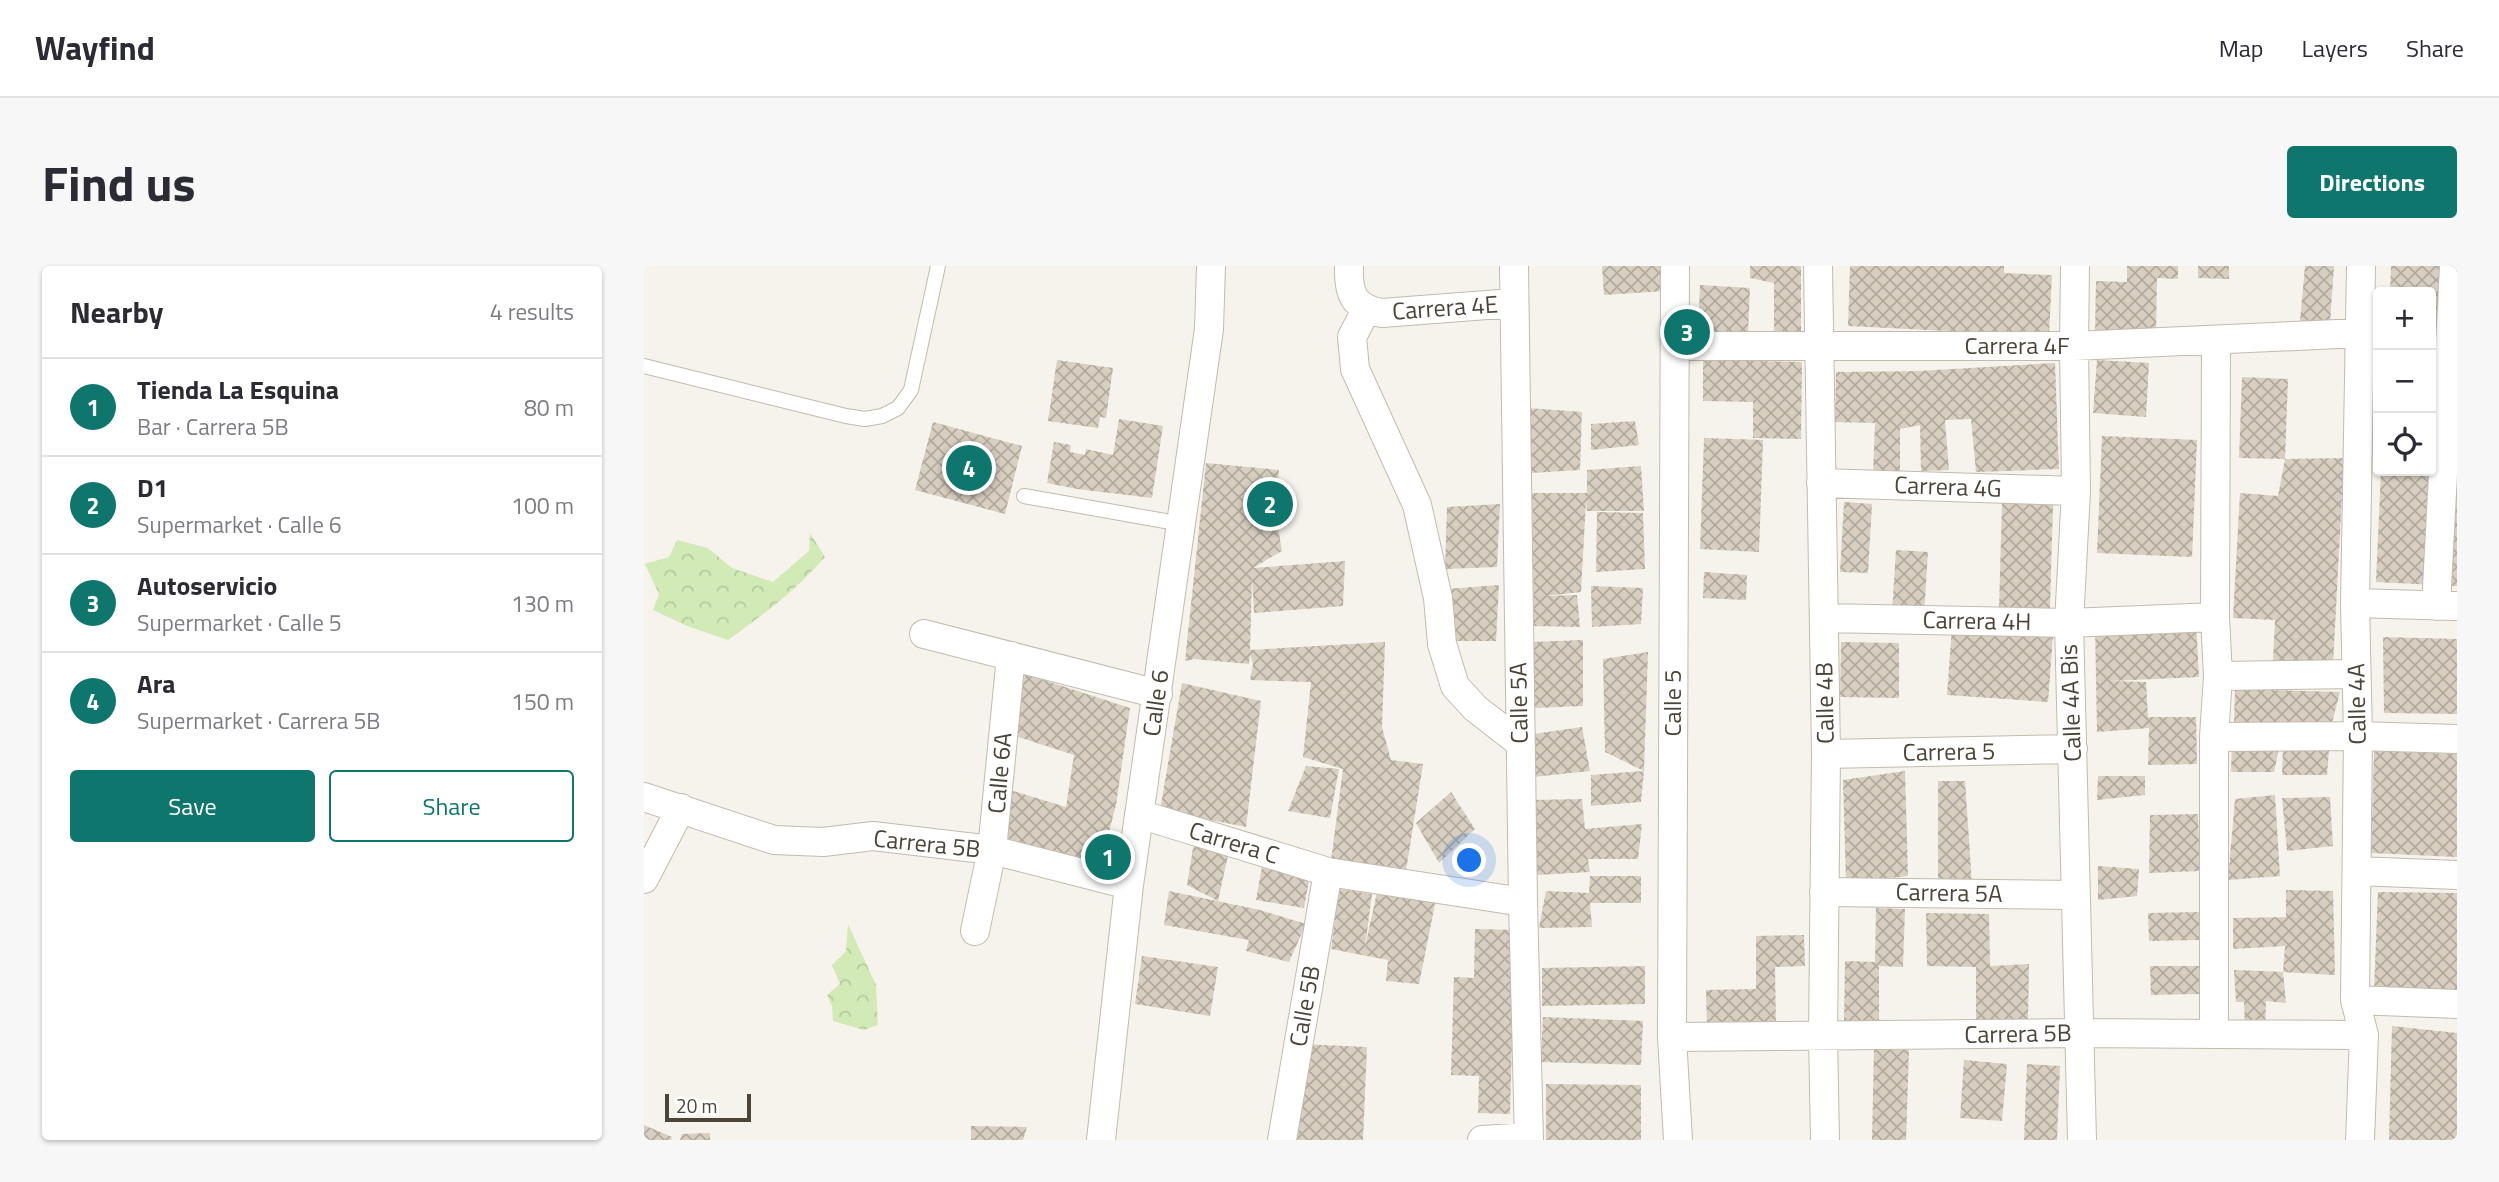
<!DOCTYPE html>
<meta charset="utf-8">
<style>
:root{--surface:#fff;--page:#f7f7f7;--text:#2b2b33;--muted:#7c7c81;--line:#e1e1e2;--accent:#0f766e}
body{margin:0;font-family:"Titillium Web",sans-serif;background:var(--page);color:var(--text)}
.controls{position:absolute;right:21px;top:21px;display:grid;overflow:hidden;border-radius:7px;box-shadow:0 2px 5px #0004}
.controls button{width:63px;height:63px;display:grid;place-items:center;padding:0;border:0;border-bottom:2px solid var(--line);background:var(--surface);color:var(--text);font:35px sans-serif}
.scale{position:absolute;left:21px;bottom:18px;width:86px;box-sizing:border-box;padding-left:7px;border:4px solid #4b4439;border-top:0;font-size:19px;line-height:24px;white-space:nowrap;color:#4b4439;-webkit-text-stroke:5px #fff;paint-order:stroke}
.you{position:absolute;left:826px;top:595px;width:24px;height:24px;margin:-18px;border:5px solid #fff;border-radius:50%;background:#1a73e8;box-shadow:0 0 0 10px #1a73e833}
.badge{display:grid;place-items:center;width:46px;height:46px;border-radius:50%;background:var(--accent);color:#fff;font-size:23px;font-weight:700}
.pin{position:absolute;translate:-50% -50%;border:4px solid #fff;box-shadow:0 2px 7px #0006}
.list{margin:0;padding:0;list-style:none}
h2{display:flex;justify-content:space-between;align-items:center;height:91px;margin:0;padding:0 28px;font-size:30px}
h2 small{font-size:23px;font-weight:400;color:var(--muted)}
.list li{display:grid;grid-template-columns:46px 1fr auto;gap:21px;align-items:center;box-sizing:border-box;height:98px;padding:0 28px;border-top:2px solid var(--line)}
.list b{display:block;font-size:26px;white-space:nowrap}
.list p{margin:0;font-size:23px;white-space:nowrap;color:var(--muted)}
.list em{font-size:23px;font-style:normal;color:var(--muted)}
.actions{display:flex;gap:14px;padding:21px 28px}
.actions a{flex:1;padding:16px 0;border:2px solid var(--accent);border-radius:7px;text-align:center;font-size:24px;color:var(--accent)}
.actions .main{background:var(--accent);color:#fff}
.icon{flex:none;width:38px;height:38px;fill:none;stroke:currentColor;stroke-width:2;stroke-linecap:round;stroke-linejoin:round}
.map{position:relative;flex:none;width:1813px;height:874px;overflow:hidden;border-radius:7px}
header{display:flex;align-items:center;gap:42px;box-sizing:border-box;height:98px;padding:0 35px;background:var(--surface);border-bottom:2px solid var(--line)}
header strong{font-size:33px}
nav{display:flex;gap:38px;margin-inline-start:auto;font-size:24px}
.intro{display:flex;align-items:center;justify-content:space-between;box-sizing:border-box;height:168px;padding:0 42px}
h1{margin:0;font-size:49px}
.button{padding:18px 32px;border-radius:7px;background:var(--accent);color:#fff;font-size:24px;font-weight:700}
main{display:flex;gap:42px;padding:0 42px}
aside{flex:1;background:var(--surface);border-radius:7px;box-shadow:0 2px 5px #0004}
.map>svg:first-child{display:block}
.forest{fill:url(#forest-crowns)}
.building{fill:url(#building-cross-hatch)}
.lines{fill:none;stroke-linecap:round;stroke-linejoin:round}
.lane-casing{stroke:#c2bbae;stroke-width:16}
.street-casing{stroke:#c2bbae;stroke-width:30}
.lane{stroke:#fff;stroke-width:14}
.street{stroke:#fff;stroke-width:28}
.labels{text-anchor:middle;stroke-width:5;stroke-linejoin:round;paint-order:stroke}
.street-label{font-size:24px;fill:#4b4439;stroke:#fff}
</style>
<header>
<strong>Wayfind</strong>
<nav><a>Map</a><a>Layers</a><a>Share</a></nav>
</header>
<div class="intro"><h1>Find us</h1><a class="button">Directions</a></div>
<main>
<aside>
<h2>Nearby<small>4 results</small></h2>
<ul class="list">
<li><span class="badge">1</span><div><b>Tienda La Esquina</b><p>Bar · Carrera 5B</p></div><em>80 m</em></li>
<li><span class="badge">2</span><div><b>D1</b><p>Supermarket · Calle 6</p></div><em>100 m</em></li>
<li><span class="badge">3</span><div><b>Autoservicio</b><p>Supermarket · Calle 5</p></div><em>130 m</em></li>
<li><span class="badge">4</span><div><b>Ara</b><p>Supermarket · Carrera 5B</p></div><em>150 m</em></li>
</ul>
<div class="actions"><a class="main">Save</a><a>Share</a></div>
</aside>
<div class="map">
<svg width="1813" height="874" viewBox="0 0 1813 874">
<defs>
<pattern id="forest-crowns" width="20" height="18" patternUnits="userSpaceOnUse" patternTransform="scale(1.75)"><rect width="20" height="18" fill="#d2eab5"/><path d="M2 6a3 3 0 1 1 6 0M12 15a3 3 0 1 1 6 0" fill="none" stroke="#b6ca9c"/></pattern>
<pattern id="building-cross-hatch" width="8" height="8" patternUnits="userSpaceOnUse" patternTransform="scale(1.75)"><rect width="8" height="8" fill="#d8cfc1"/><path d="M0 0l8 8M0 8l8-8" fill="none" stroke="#b1aa9e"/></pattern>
</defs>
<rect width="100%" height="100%" fill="#f6f3ec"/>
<path class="forest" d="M166 267 181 291C149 327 123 346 84 374L43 360 9 344 15 328 1 298 25 291 33 274 64 282 88 302 129 316 165 285Z
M204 658 232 719 234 759 220 764 189 755 188 740 183 729 196 718 188 699 202 685Z"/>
<path class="building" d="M958 0H1019L1021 25 960 29Z
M1106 0H1157V69H1130V17L1106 12Z
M1206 0H1360V7L1408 9 1405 70 1204 60Z
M1483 0H1534V13L1513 12 1512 67 1451 66 1452 15 1483 16Z
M1554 0H1585V13L1554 12Z
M1661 0H1690L1686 57 1656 55Z
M1747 0H1813V320L1732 316 1737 205H1787V26H1746Z
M1056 19 1106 22 1104 67 1054 65Z
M413 94 469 102 462 152 456 151 454 162 404 155Z
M1059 94 1158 96 1157 173 1109 172V136L1059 135Z
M1453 94 1505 97 1502 151 1449 147Z
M1411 97 1415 203 1332 206 1327 153 1301 154 1305 204 1277 205 1276 159 1256 163V209L1229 208 1231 157 1191 156 1192 106 1275 105Z
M1598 111 1644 113 1641 193 1595 192Z
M884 142 938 146 936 204 887 207Z
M475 153 519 160 508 232 433 223 403 217 410 176 427 179 426 186 441 189 442 183 469 189Z
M991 155 995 179 947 184V158Z
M289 156 378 180 361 248 271 224Z
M1458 170 1553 174 1548 291 1453 287Z
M1060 172 1119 174 1115 286 1056 283Z
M1700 192 1689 399 1629 395 1631 354 1589 352 1596 227 1634 230 1641 193Z
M562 197 635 204 631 244 638 285 609 302 701 295 699 340 610 347 608 311 606 384 741 376 738 461 747 494 779 498 761 611 687 595 699 503 659 491 667 416 606 414 609 398 606 388 605 398 550 393 541 395Z
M997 200 1000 245H943L942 234 937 326 901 330 933 329 936 361 890 360 888 227H943V204Z
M1200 236 1228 238 1224 307 1196 306Z
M1358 237 1409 239 1406 344 1355 343Z
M856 238 853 301 801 303 803 241Z
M953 246 999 247 1001 303 952 306Z
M1252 284 1284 286 1280 349 1248 347Z
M1060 306 1103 309 1102 334 1059 332Z
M855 319 852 375H801L802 323Z
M947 320 999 322 997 358 948 361Z
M1552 354 1555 411 1466 415 1502 416 1504 451H1552L1553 498 1504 499 1505 462 1453 466 1451 359Z
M1308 362 1409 370 1404 436 1303 429Z
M1739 371 1813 373V448L1740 447Z
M939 374V440L891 442 888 376Z
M1197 376 1255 377V432L1196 431Z
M1004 386 1000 505 997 536 947 540V509L1000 505 961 486 959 393Z
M381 408 486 442 472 539 456 600 358 575 366 524 422 541 430 489 368 469Z
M538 417 617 435 602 561 516 544Z
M1591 423 1696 426 1687 461 1590 458Z
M938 461 946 505 889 511V468Z
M1636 478 1630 506H1587L1588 479Z
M1639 482 1685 484 1683 509H1638Z
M1730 485 1813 488V591L1727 587Z
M662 500 695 503 686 552 644 545Z
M1261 505 1264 610 1202 617 1199 514Z
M1454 510H1501V529L1453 534Z
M1294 515H1321L1328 618 1294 621Z
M807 526 831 563 795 597 772 557Z
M1631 529 1636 610 1584 614 1591 533Z
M1686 531 1689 580 1643 585 1638 532Z
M938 533 941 563 998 558 994 593H944L946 606 893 609 888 534Z
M1554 548 1556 605 1505 607 1506 549Z
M550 576 585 585 574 635 543 619Z
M619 595 667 603 660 642 612 634Z
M1454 600 1495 603 1493 630 1454 634Z
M946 610H997V637H946L948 661 895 662 902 625 945 627Z
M695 623 728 628 721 681 733 626 792 633 775 718 742 715 744 694 687 683Z
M1642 624 1689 625 1691 709 1639 706 1641 680 1589 683V652L1642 651Z
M525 625 616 644 662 658 645 696 602 685 605 674 520 659Z
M1734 626 1813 627V728L1730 724Z
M1232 642 1261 643 1259 701 1235 700V758L1200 757 1201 695 1231 696Z
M1555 646V674L1505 675 1504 647Z
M1282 647 1345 648 1346 700 1385 698 1384 756H1332V701L1283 700Z
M831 663 871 664 866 848 834 847 835 810 807 809 810 711 830 712Z
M1160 669 1161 700 1131 701 1132 760 1063 761 1062 724 1112 723V670Z
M498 690 574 701 566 750 491 738Z
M1001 700V738L898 740V702Z
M1506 700H1557V728L1507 729Z
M1590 704 1639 706 1642 737 1622 735 1621 766 1601 762 1600 736H1592Z
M899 751 999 755 997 799 897 796Z
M1748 760 1813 767V874H1745Z
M657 778 723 781 719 874H652Z
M1230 783 1265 784 1262 874H1228Z
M1320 794 1363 798 1358 855 1316 852Z
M1383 798 1416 800 1413 874H1380Z
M902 818 997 819V874H902Z
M0 859 28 871 27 874H0Z
M327 860 383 861 379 874H327Z
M66 867V874H36L38 868Z"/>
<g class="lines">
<defs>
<path id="lane" d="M0 100 202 150 221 153 238 150 254 142 267 124 294 0
M380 230 538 258"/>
<path id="street" d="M705 0C704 27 709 42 738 47L869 37
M870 0 879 636 885 874
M1031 0 1028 771 1034 874
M1174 0 1182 488 1179 770 1181 874
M1431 0 1430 80 1432 225 1425 357 1438 874
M722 44 708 71 711 103 773 239 794 332 798 378 811 420 831 442 876 477
M1031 80H1430L1716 67
M1177 217 1432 225
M1711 337 1813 340
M1792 340 1810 0
M1180 352 1425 357 1571 351
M280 368 514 428
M1574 410 1712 408
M1570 471 1714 470 1813 473
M1182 488 1429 483
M0 531 130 574 179 576 229 570 348 584 485 619
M495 548 684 606 879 636
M1713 605 1813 609
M0 613 37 542
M1180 626 1430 629
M331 665 348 584 367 390
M1711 734 1813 738
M1570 768V471L1574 410 1571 351 1572 74
M1028 771 1436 767 1720 769
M457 874 485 619 565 63 567 0
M638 874 684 606
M838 874 885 871
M1716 874 1720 769 1711 734 1714 470 1711 337 1717 0"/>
</defs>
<use href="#lane" class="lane-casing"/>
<use href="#street" class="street-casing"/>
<use href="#lane" class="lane"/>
<use href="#street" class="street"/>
</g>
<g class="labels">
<g class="street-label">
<text transform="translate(801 42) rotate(-4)" y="8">Carrera 4E</text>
<text x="1373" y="88">Carrera 4F</text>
<text transform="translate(1304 221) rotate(2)" y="8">Carrera 4G</text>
<text transform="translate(1333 355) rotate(1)" y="8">Carrera 4H</text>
<text transform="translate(512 437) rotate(-82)" y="8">Calle 6</text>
<text transform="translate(875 437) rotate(-91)" y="8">Calle 5A</text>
<text transform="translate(1029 437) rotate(-90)" y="8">Calle 5</text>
<text transform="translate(1181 437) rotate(-91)" y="8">Calle 4B</text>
<text transform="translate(1427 437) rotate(-92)" y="8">Calle 4A Bis</text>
<text transform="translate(1713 438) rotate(-91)" y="8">Calle 4A</text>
<text transform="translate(1305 486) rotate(-1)" y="8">Carrera 5</text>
<text transform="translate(356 507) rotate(-85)" y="8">Calle 6A</text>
<text transform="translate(590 577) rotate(17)" y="8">Carrera C</text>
<text transform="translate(283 578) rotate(6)" y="8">Carrera 5B</text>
<text transform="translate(1305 627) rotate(1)" y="8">Carrera 5A</text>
<text transform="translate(661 740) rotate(-80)" y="8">Calle 5B</text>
<text transform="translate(1374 768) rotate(-1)" y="8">Carrera 5B</text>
</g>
</g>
</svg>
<div class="controls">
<button>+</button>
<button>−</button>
<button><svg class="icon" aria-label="locate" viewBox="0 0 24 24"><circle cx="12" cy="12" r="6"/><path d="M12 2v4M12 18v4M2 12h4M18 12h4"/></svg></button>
</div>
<div class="scale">20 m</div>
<div class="you"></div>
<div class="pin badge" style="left:464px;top:591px">1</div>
<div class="pin badge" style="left:626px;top:238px">2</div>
<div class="pin badge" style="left:1043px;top:66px">3</div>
<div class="pin badge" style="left:325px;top:202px">4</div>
</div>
</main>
